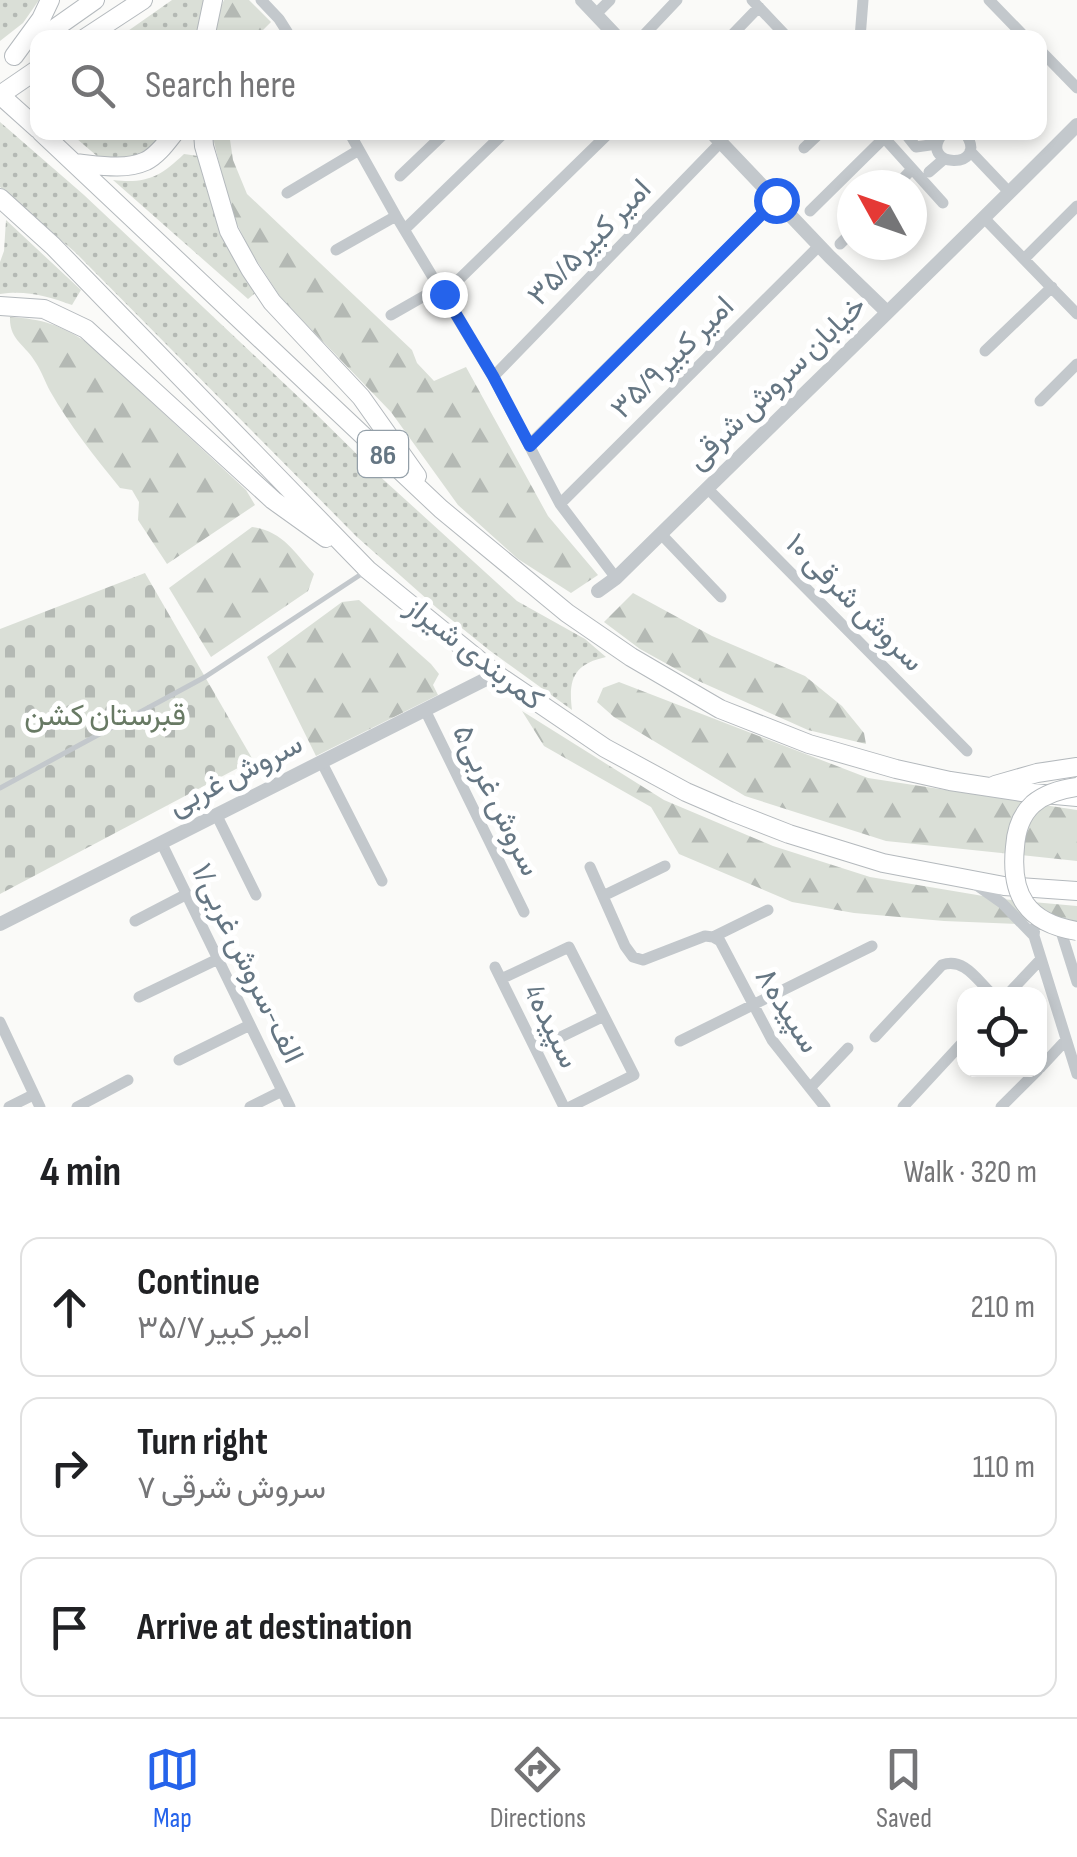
<!DOCTYPE html>
<meta charset="utf-8">
<style>
:root{--surface:#fff;--page:#f6f6f6;--text:#202124;--muted:#757577;--line:#e0e0e0;--accent:#2563eb}
body{margin:0;font-family:"Sofia Sans Condensed",Vazirmatn,sans-serif;background:var(--page);color:var(--text)}
.controls{position:absolute;right:30px;bottom:30px;display:grid;overflow:hidden;border-radius:20px;box-shadow:0 5px 15px #0003}
.controls button{width:90px;height:90px;display:grid;place-items:center;padding:0;border:0;border-bottom:2px solid var(--line);background:var(--surface);color:var(--text);font:50px sans-serif}
.compass{position:absolute;left:837px;top:170px;width:90px;height:90px;border-radius:50%;background:var(--surface);box-shadow:0 5px 15px #0003;rotate:310deg}
.stop{position:absolute;width:30px;height:30px;margin:-22px;border:8px solid #2563eb;border-radius:50%;background:#fff}
.stop.end{background:#2563eb;border-color:#fff;box-shadow:0 2px 10px #0008}
.list{margin:0;padding:0;list-style:none}
h2{display:flex;justify-content:space-between;align-items:center;height:130px;margin:0;padding:0 40px;font-size:42px}
h2 small{font-size:32px;font-weight:400;color:var(--muted)}
.list li{display:grid;grid-template-columns:65px 1fr auto;gap:30px;align-items:center;box-sizing:border-box;height:140px;margin:0 20px 20px;padding:0 20px;border:2px solid var(--line);border-radius:20px}
.list b{display:block;font-size:38px;white-space:nowrap}
.list p{margin:0;font-size:32px;white-space:nowrap;color:var(--muted)}
.list em{font-size:32px;font-style:normal;color:var(--muted)}
.icon{flex:none;width:55px;height:55px;fill:none;stroke:currentColor;stroke-width:2;stroke-linecap:round;stroke-linejoin:round}
.map{position:relative;flex:none;width:1077px;height:1107px;overflow:hidden}
.search{position:absolute;background:var(--surface);box-shadow:0 5px 15px #0003;left:30px;right:30px;top:30px;height:110px;display:flex;align-items:center;gap:25px;box-sizing:border-box;padding:0 35px;border-radius:20px;color:var(--muted);font-size:38px}
.sheet{height:610px;background:var(--surface)}
nav{display:flex;justify-content:space-around;align-items:center;box-sizing:border-box;height:140px;border-top:2px solid var(--line);background:var(--surface);font-size:28px;color:var(--muted)}
nav a{display:grid;justify-items:center;gap:5px}
nav .on{color:var(--accent)}
.map>svg:first-child{display:block}
.grass{fill:url(#grass-dots)}
.forest{fill:url(#forest-firs)}
.cemetery{fill:url(#cemetery-stones)}
.lines{fill:none;stroke-linecap:round;stroke-linejoin:round}
.primary-casing{stroke:#b5babe;stroke-width:20}
.trunk-casing{stroke:#b4b9bd;stroke-width:20}
.service{stroke:#c3c8cc;stroke-width:5}
.minor{stroke:#c3c8cc;stroke-width:11}
.tertiary{stroke:#c3c8cc;stroke-width:14}
.primary{stroke:#fff;stroke-width:18}
.trunk{stroke:#fff;stroke-width:18}
.trunk-bridge-casing{stroke:#b4b9bd;stroke-width:20;stroke-linecap:butt}
.trunk-bridge{stroke:#fff;stroke-width:18}
.route{stroke:#2563eb;stroke-width:12}
.labels{text-anchor:middle;stroke-width:10;stroke-linejoin:round;paint-order:stroke}
.shield{fill:#fff;stroke:#939fa8;stroke-width:2.5}
.shield-label{font-size:28px;font-weight:bold;fill:#657683}
.street-label{font-size:30px;fill:#657683;stroke:#fff}
.park-label{font-size:30px;fill:#687a64;stroke:#fff}
</style>
<div class="map">
<svg width="1077" height="1107" viewBox="0 0 1077 1107">
<defs>
<pattern id="grass-dots" width="8" height="8" patternUnits="userSpaceOnUse" patternTransform="scale(2.5)"><rect width="8" height="8" fill="#dadfd7"/><path d="M2 2h.1M6 6h.1" fill="none" stroke="#b4b9b4" stroke-width="1.8" stroke-linecap="round"/></pattern>
<pattern id="forest-firs" width="22" height="20" patternUnits="userSpaceOnUse" patternTransform="scale(2.5)"><rect width="22" height="20" fill="#dadfd7"/><path d="M5 1l3.5 6h-7zM16 11l3.5 6h-7z" fill="#b4b9b4"/></pattern>
<pattern id="cemetery-stones" width="16" height="16" patternUnits="userSpaceOnUse" patternTransform="scale(2.5)"><rect width="16" height="16" fill="#dadfd7"/><path d="M2 7V4a2 2 0 0 1 4 0v3zM10 15v-3a2 2 0 0 1 4 0v3z" fill="#b4b9b4"/></pattern>
</defs>
<rect width="100%" height="100%" fill="#fafaf8"/>
<path class="grass" d="M0 0H39L23 23 0 41Z
M172 0H208L202 37H151L143 34 125 33Z
M0 122 84 195 307 405 375 472 517 601 585 639 606 657C574 664 568 679 572 710L489 650 437 608 357 537 76 253 0 187Z
M70 133H170L148 156 113 164 97 156Z
M184 154 205 157 259 290 248 299 113 180C146 184 160 177 184 154Z
M6 220 81 290 72 305C47 296 26 290 0 294V262L4 251Z"/>
<path class="forest" d="M224 0H249L271 22 256 37 215 38 216 18Z
M212 133H229L233 160 247 194 412 350 417 363 434 381 466 367 548 516 598 575 571 593 518 559 458 505 391 412 281 298 251 252 230 210Z
M10 317C43 319 60 325 88 343L246 490 255 505 167 564 138 520 139 502 132 490 120 488C95 457 70 426 50 391 45 382 42 372 36 363 26 345 9 340 10 317Z
M252 527C283 531 295 553 314 574L308 591 211 657 169 588Z
M633 593 712 636 805 676 842 706 864 733 866 744 808 730 694 679 640 649 604 622Z
M359 600 431 664 439 674 433 685 438 695 316 756 267 657 342 602Z
M619 682 868 778 1077 810V861L886 841 745 796 614 717 597 702 603 688Z
M522 711 664 800 773 846 870 877 1001 899 1077 906V930L1048 912 1019 924 944 921 854 913 792 902 679 854 651 807 544 746Z"/>
<path class="cemetery" d="M145 573 253 760 0 894V629Z"/>
<g class="lines">
<defs>
<path id="primary" d="M41 38 95 0
M85 38 143 0
M0 95 38 69"/>
<path id="trunk" d="M205 38 213 0
M14 56 41 19 50 0
M0 95 38 129
M41 132 441 509 567 613 631 657 720 709 809 744 896 769 950 781 1022 792 1077 797
M203 132 204 146 229 231 250 269 272 302 361 397 417 476
M74 163C97 165 124 171 146 161 158 155 167 142 175 132
M0 198 53 246 368 570 496 674 605 748 686 792 730 811 789 834 883 863 1004 886 1077 891
M0 306 44 309 86 329 273 500 326 538
M995 785 1037 773 1077 767"/>
</defs>
<use href="#primary" class="primary-casing"/>
<use href="#trunk" class="trunk-casing"/>
<path class="service" d="M0 788 205 677 363 573"/>
<path class="minor" d="M261 0 279 19 291 38
M752 0 788 38
M989 0 1026 38
M596 14 610 0
M641 38 677 0
M729 38 759 7
M860 38 863 0
M1040 50 1077 88
M349 132 396 216 493 377 560 504 616 578
M879 132 943 203
M904 132 916 147 937 144
M944 132C913 169 994 171 964 132
M804 148 821 132
M970 151 1009 192
M929 172 944 159
M400 176 446 132
M897 185 912 169
M287 193 359 150
M810 211 884 138
M985 219 1077 314
M405 229 505 132
M840 244 852 232
M336 250 396 216
M1024 259 1077 206
M444 294 610 132
M391 315 440 287
M985 351 1052 287
M493 377 721 142
M1040 401 1077 364
M529 445 776 200
M707 488 967 751
M560 504 819 246
M661 534 721 597
M425 710 524 912
M321 761 382 881
M216 814 256 895
M161 842 290 1107
M590 867 625 946 633 957 643 960 705 936 713 937 768 910
M975 884 1002 903 1034 936 1077 1074
M603 896 665 866
M135 921 187 894
M1034 936 1035 927 1044 921H1053L1059 925 1077 982
M713 937 720 941 772 1040 825 1107
M495 967 564 1107
M501 979 569 947 634 1075 570 1107
M1008 994 1041 959
M139 997 218 959
M0 1022 40 1107
M875 1037 942 965C964 957 977 980 992 994
M680 1041 872 946
M536 1049 604 1016
M179 1060 250 1025
M1040 1068 1066 1040
M810 1088 848 1048
M9 1107 33 1095
M77 1107 128 1080
M250 1107 282 1091
M903 1107 964 1041
M1001 1107 1038 1070"/>
<path class="tertiary" d="M582 0 618 38
M711 132 830 257 887 312
M598 591 616 578C769 427 925 278 1077 125
M0 924 496 674"/>
<use href="#primary" class="primary"/>
<use href="#trunk" class="trunk"/>
<defs>
<path id="trunk-bridge" d="M1077 787C1062 789 1045 794 1033 804 1021 815 1016 831 1015 847 1010 895 1027 923 1077 931"/>
</defs>
<use href="#trunk-bridge" class="trunk-bridge-casing"/>
<use href="#trunk-bridge" class="trunk-bridge"/>
</g>
<g class="lines">
<path class="route" d="M444 294 493 376 530 446 776 200"/>
</g>
<g class="labels">
<rect class="shield" x="358" y="431" width="50" height="46" rx="8"/>
<g class="shield-label">
<text x="383" y="464">86</text>
</g>
<g class="street-label">
<text transform="translate(589 242) rotate(-46)" y="10">امیر کبیر۳۵/۵</text>
<text transform="translate(672 357) rotate(-45)" y="10">امیر کبیر۳۵/۹</text>
<text transform="translate(776 382) rotate(-44)" y="10">خیابان سروش شرقی</text>
<text transform="translate(855 602) rotate(45)" y="10">سروش شرقی ۱۰</text>
<text transform="translate(475 653) rotate(38)" y="10">کمربندی شیراز</text>
<text transform="translate(235 774) rotate(-27)" y="10">سروش غربی</text>
<text transform="translate(497 800) rotate(64)" y="10">سروش غربی۵</text>
<text transform="translate(248 963) rotate(64)" y="10">۱/الف-سروش غربی</text>
<text transform="translate(788 1010) rotate(58)" y="10">سپیده۸</text>
<text transform="translate(552 1026) rotate(64)" y="10">4سپیده</text>
</g>
<g class="park-label">
<text x="105" y="725">قبرستان کشن</text>
</g>
</g>
</svg>
<div class="controls">
<button><svg class="icon" aria-label="locate" viewBox="0 0 24 24"><circle cx="12" cy="12" r="6"/><path d="M12 2v4M12 18v4M2 12h4M18 12h4"/></svg></button>
</div>
<svg class="compass" viewBox="-18 -18 36 36"><path d="M0-13l5 13h-10z" fill="#e53935"/><path d="M0 13l5-13h-10z" fill="#757577"/></svg>
<div class="stop" style="left:776px;top:200px"></div>
<div class="stop end" style="left:444px;top:294px"></div>
<div class="search"><svg class="icon" aria-label="search" viewBox="0 0 24 24"><circle cx="10" cy="10" r="6"/><path d="M15 15l6 6"/></svg>Search here</div>
</div>
<section class="sheet">
<h2>4 min<small>Walk · 320 m</small></h2>
<ul class="list">
<li><svg class="icon" aria-label="ahead" viewBox="0 0 24 24"><path d="M12 20V5M6 11l6-6 6 6"/></svg><div><b>Continue</b><p>امیر کبیر۳۵/۷</p></div><em>210 m</em></li>
<li><svg class="icon" aria-label="right" viewBox="0 0 24 24"><path d="M7 20v-9h11M14 6l5 5-5 5"/></svg><div><b>Turn right</b><p>سروش شرقی ۷</p></div><em>110 m</em></li>
<li><svg class="icon" aria-label="arrive" viewBox="0 0 24 24"><path d="M6 21V4h12l-3 4 3 4H6"/></svg><div><b>Arrive at destination</b></div></li>
</ul>
</section>
<nav>
<a class="on"><svg class="icon" aria-label="map" viewBox="0 0 24 24"><path d="M3 6l6-2 6 2 6-2v14l-6 2-6-2-6 2zM9 4v14M15 6v14"/></svg>Map</a>
<a><svg class="icon" aria-label="directions" viewBox="0 0 24 24"><path d="M12 3l9 9-9 9-9-9zM9 14v-3h6M13 9l2 2-2 2"/></svg>Directions</a>
<a><svg class="icon" aria-label="saved" viewBox="0 0 24 24"><path d="M7 4h10v16l-5-4-5 4z"/></svg>Saved</a>
</nav>
